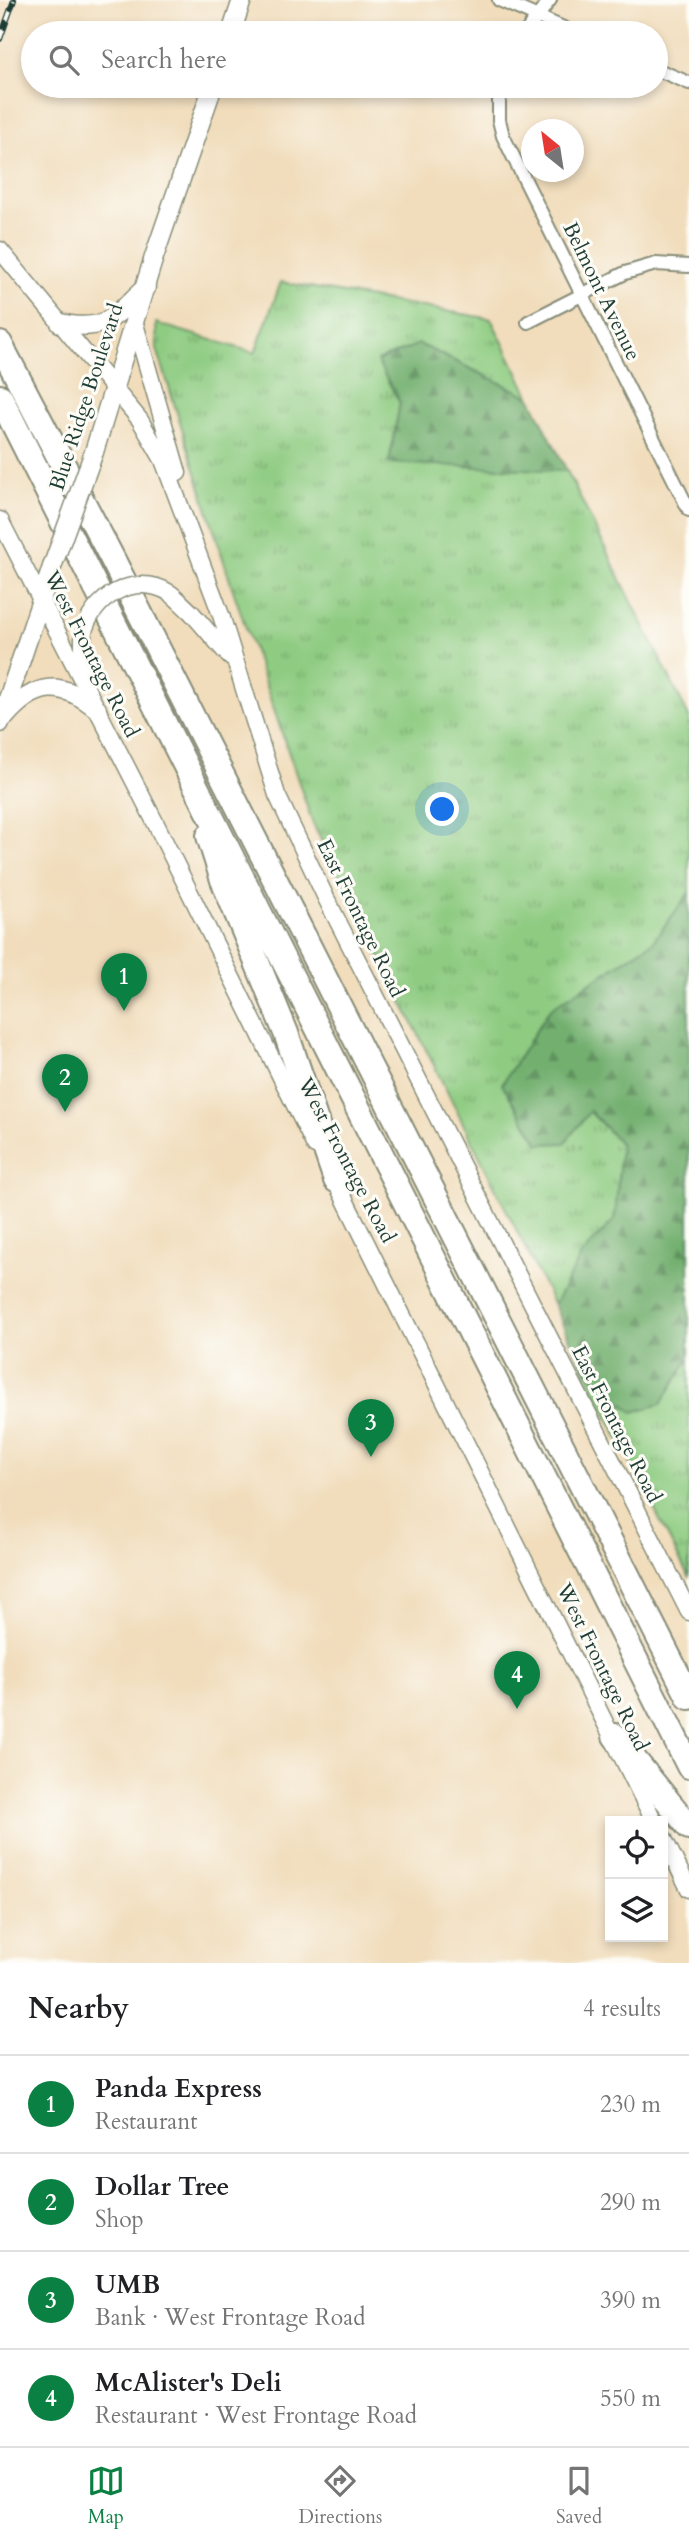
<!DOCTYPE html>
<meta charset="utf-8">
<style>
:root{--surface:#fff;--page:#f6f6f6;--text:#202124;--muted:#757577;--line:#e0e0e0;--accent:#0b8043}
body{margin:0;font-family:Cardo,serif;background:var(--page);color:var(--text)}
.controls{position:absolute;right:21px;bottom:21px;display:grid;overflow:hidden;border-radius:0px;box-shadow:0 4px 10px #0003}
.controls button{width:63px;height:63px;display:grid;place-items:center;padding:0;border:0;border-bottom:2px solid var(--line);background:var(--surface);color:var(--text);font:35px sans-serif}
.compass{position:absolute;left:521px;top:119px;width:63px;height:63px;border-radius:50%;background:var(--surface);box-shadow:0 4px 10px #0003;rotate:330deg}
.you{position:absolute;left:443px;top:810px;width:24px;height:24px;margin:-18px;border:5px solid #fff;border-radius:50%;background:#1a73e8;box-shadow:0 0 0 10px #1a73e833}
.badge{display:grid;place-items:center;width:46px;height:46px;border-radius:50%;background:var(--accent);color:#fff;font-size:23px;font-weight:700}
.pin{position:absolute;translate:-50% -58px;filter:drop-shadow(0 2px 4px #0008)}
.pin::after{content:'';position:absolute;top:37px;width:24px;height:21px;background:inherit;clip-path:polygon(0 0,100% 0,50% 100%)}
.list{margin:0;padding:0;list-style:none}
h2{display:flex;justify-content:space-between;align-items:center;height:91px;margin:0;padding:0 28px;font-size:30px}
h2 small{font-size:23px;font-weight:400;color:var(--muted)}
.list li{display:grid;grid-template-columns:46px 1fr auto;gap:21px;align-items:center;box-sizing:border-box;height:98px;padding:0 28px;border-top:2px solid var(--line)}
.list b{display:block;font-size:26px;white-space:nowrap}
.list p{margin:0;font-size:23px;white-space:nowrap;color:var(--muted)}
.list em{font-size:23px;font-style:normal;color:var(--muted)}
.icon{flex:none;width:38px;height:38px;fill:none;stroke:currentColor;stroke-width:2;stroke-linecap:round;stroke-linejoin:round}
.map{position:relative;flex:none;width:689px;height:1963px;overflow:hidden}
.search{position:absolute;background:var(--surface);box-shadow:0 4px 10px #0003;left:21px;right:21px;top:21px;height:77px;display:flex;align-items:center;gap:18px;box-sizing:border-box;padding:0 24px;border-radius:38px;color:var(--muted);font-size:26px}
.sheet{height:483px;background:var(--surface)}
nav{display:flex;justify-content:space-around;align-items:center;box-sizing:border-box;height:98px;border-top:2px solid var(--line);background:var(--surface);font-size:19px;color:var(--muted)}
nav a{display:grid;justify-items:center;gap:4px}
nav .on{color:var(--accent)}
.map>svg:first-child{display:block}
.grass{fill:url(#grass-tufts);stroke:#57845b;stroke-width:2}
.forest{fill:url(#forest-firs);stroke:#497652;stroke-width:2}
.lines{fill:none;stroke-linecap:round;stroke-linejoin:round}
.minor-casing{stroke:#888d78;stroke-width:16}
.tertiary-casing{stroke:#888d78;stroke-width:19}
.secondary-casing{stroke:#888d78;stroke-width:21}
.motorway-casing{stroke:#888d78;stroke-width:28}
.minor{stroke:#fff;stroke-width:12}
.tertiary{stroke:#fff;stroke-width:16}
.secondary{stroke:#fff;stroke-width:18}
.motorway{stroke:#fff;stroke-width:24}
.rail-casing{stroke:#1f3d34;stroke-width:6}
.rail{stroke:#fdfcf7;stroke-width:3.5;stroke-dasharray:10;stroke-linecap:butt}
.tertiary-bridge-casing{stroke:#888d78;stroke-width:19;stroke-linecap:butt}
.secondary-bridge-casing{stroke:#888d78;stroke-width:21;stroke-linecap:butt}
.tertiary-bridge{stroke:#fff;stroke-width:16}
.secondary-bridge{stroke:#fff;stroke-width:18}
.labels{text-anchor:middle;stroke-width:6;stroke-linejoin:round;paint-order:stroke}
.street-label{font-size:21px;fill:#1f3d34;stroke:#fdfcf7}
</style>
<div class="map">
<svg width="689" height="1963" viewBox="0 0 689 1963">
<defs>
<pattern id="grass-tufts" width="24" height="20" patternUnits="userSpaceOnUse" patternTransform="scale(1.75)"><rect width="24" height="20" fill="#8fcc82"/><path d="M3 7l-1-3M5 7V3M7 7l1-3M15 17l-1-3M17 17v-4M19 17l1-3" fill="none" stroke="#74a76b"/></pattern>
<pattern id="forest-firs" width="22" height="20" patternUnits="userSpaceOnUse" patternTransform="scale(1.75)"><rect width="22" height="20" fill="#73b070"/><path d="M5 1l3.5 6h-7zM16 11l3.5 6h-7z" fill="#5e905d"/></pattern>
</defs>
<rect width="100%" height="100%" fill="#fdfcf7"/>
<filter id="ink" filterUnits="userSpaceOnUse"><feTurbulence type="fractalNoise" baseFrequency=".0143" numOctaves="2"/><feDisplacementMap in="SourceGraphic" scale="14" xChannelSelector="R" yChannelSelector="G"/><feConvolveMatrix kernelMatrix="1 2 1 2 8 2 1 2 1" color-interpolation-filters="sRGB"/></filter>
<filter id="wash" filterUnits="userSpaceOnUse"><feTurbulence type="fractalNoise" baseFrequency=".00686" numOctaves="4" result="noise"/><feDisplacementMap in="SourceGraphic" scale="28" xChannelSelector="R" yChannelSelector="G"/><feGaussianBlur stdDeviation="1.57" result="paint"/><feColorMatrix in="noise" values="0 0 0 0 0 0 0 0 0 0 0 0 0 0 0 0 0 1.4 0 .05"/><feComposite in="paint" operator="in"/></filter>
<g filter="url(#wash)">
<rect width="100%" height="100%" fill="#f1ddbc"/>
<path class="grass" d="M281 282 491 319 530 397 419 344 377 361 400 403 389 462 567 471 689 717V893L653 942 550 1009 502 1084 540 1144 565 1142 589 1111 621 1144 615 1219 582 1254 554 1305 313 824 232 587 157 349 156 323 255 353Z
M689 1359V1578L580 1362 605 1390 661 1404Z"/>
<path class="forest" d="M419 344 530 397 567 471 389 463 400 403 377 361Z
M689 893V1359L661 1404 633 1412 605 1390 580 1362 554 1305 582 1254 615 1219 621 1144 590 1111 565 1143 539 1144 502 1084 550 1009 653 942Z"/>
</g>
<g filter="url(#ink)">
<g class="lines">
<defs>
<path id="minor" d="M499 0 575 33
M525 33 550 0
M656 69 689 83
M499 86V120L503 136 689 510
M528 322 625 273 656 264 689 266"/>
<path id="tertiary" d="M0 250 140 420 163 460 221 615 277 795 326 898 689 1612
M135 324 178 473
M0 520 156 824 315 1146
M191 612 230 657
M83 674V635
M332 1174 654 1821
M663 1837 689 1889"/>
<path id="secondary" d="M231 33 242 0
M60 323C107 333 114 316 146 287
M94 452 154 257 213 86
M5 717C35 682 61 679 97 709
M0 723 52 567"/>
<path id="motorway" d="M0 344 112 558 689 1697
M0 397 689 1766
M209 836 223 880 286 1033 336 1180
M615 1736 689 1827"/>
</defs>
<use href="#minor" class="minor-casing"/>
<use href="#tertiary" class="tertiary-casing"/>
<use href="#secondary" class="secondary-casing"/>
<use href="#motorway" class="motorway-casing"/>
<use href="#minor" class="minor"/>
<use href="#tertiary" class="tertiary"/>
<use href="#secondary" class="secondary"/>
<use href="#motorway" class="motorway"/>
<defs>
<path id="rail" d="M0 39 14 0"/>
</defs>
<use href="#rail" class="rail-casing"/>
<use href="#rail" class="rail"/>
<defs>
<path id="tertiary-bridge" d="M83 635C91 598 134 571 170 593 177 598 184 606 191 612"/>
<path id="secondary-bridge" d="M52 567 94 452"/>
</defs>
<use href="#tertiary-bridge" class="tertiary-bridge-casing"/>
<use href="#secondary-bridge" class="secondary-bridge-casing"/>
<use href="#tertiary-bridge" class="tertiary-bridge"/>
<use href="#secondary-bridge" class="secondary-bridge"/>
</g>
</g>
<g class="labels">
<g class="street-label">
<text transform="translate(602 291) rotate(64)" y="7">Belmont Avenue</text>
<text transform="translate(86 397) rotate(-72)" y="7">Blue Ridge Boulevard</text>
<text transform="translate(92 654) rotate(63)" y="7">West Frontage Road</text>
<text transform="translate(361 918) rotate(64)" y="7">East Frontage Road</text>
<text transform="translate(347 1160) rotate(62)" y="7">West Frontage Road</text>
<text transform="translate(617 1424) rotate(63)" y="7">East Frontage Road</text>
<text transform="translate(603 1667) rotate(64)" y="7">West Frontage Road</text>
</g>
</g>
</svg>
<div class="controls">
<button><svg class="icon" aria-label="locate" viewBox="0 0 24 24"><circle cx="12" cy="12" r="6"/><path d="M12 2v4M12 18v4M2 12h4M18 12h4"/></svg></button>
<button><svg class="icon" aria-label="layers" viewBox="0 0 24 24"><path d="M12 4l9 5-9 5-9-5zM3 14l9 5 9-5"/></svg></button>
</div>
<svg class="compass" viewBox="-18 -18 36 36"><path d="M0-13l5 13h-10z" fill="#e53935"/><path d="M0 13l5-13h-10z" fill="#757577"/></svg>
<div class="you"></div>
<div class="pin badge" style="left:124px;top:1011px">1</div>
<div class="pin badge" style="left:65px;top:1112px">2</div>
<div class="pin badge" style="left:371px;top:1457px">3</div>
<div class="pin badge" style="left:517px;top:1709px">4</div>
<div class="search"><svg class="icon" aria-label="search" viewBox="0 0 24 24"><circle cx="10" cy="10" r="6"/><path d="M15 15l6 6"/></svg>Search here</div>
</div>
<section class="sheet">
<h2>Nearby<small>4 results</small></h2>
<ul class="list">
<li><span class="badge">1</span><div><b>Panda Express</b><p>Restaurant</p></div><em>230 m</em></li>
<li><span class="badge">2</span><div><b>Dollar Tree</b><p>Shop</p></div><em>290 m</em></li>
<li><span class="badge">3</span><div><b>UMB</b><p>Bank · West Frontage Road</p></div><em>390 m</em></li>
<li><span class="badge">4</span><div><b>McAlister's Deli</b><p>Restaurant · West Frontage Road</p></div><em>550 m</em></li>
</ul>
</section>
<nav>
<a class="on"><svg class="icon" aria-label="map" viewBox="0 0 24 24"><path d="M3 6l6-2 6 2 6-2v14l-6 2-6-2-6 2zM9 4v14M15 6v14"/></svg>Map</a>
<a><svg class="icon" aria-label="directions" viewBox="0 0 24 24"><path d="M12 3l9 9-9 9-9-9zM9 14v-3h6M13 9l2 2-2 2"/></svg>Directions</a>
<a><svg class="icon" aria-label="saved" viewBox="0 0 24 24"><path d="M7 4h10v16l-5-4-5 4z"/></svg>Saved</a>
</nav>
